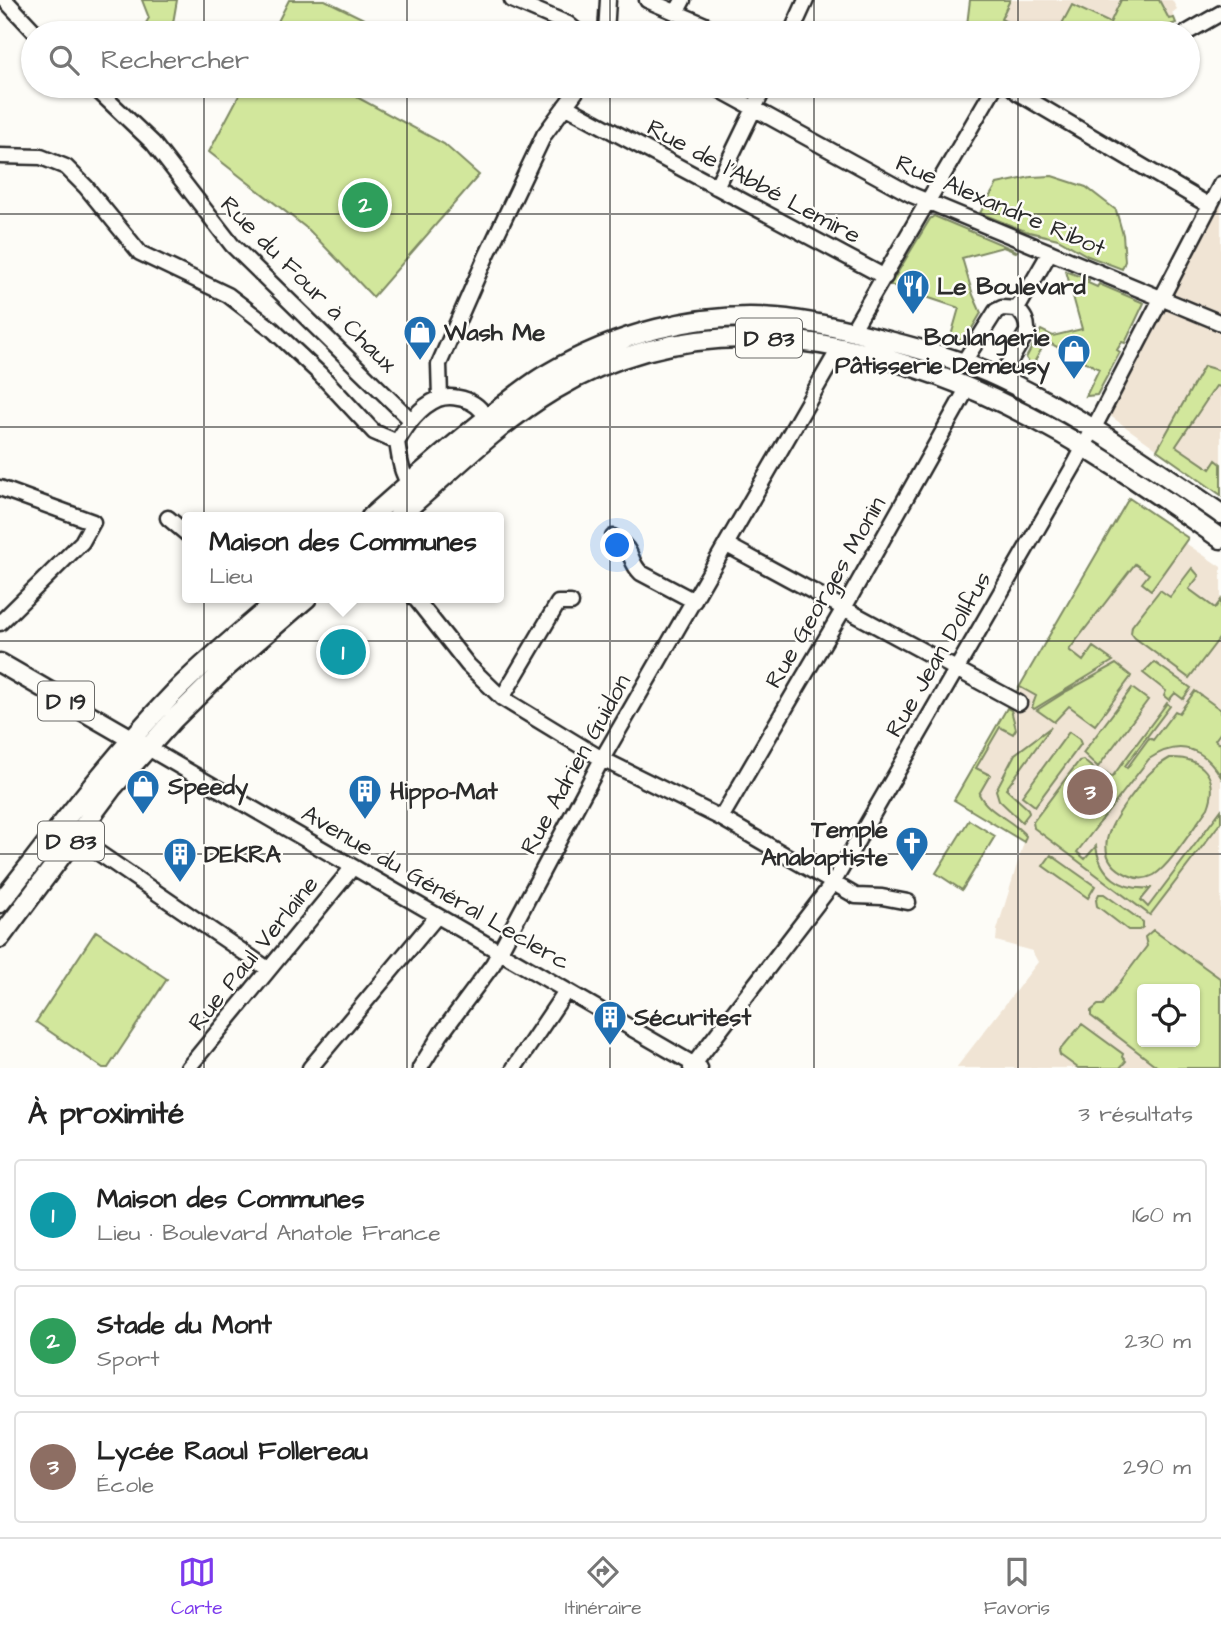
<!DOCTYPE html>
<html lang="fr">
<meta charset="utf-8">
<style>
:root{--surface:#fff;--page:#f6f6f6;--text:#222;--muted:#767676;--line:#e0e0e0;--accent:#7c3aed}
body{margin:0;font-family:"Architects Daughter",sans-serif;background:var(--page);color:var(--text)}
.controls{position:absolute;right:21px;bottom:21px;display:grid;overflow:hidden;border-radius:7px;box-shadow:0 2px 5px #0004}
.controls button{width:63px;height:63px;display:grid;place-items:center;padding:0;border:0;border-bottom:2px solid var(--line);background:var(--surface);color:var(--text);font:35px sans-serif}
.you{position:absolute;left:618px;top:546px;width:24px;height:24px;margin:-18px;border:5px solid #fff;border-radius:50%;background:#1a73e8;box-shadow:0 0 0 10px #1a73e833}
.badge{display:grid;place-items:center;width:46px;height:46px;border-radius:50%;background:var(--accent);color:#fff;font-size:23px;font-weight:700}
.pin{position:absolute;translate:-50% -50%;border:4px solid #fff;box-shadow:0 2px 7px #0006}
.popup{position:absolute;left:182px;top:512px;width:322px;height:91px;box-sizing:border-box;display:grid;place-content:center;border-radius:7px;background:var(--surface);filter:drop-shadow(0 2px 5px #0005);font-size:23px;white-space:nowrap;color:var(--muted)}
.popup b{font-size:26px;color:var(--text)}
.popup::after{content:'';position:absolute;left:50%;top:100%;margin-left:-14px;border:14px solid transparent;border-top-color:var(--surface)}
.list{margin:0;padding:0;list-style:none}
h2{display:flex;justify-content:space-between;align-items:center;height:91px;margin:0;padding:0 28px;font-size:30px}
h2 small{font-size:23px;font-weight:400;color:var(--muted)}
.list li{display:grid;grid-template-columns:46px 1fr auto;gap:21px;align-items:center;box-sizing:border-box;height:112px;margin:0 14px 14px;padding:0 14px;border:2px solid var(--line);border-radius:7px}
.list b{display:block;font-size:26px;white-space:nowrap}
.list p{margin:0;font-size:23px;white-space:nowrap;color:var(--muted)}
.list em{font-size:23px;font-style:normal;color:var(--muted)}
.icon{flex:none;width:38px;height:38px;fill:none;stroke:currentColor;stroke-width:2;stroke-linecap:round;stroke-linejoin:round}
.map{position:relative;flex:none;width:1221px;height:1068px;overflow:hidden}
.search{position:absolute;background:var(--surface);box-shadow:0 2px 5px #0004;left:21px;right:21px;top:21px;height:77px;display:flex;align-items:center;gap:18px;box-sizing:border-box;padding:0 24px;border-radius:38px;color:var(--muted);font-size:26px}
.sheet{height:469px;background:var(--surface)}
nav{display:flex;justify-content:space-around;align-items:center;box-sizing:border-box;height:98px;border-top:2px solid var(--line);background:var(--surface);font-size:19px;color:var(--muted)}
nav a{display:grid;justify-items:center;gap:4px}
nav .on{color:var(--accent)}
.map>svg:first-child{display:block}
.built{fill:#f0e4d4;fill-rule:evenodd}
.green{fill:#d2e79c;stroke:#7e8964;stroke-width:2;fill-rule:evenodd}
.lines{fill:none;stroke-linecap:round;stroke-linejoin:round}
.minor-casing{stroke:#2b2b2b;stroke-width:19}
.major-casing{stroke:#2b2b2b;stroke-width:23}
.minor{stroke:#fdfcf7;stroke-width:14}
.major{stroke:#fdfcf7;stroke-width:18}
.grid{fill:none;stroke:#2b2b2b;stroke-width:2;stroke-opacity:0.55}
.labels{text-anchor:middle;stroke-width:5;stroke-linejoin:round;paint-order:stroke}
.shield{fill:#fdfcf7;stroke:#6a6a68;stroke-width:2}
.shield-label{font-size:23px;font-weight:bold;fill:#2b2b2b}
.street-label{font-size:24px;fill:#2b2b2b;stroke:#fdfcf7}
.poi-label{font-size:24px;font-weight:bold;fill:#2b2b2b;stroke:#fdfcf7;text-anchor:start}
</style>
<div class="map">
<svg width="1221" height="1068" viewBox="0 0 1221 1068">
<rect width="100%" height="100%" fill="#fdfcf7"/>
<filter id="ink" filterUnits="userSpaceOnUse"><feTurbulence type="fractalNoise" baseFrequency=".0143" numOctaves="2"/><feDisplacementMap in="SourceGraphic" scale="14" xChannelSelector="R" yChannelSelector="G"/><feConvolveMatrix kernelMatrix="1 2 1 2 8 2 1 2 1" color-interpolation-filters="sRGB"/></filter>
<g filter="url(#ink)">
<path class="built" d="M970 0H1172L1177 9 1172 13 1176 23 1149 33H966Z
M1221 189V495L1109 415Z
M1126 503 1221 567V1068H956L1038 962 1032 951 996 941 997 930 1024 842 954 800 1009 703 1016 707 1023 697 1017 691ZM1142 989H1195V1042H1142Z"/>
<path class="green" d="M142 0H177L173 23 164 33H140L149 18Z
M289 0H325L380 27 376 33H272Z
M970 0H1010L1001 19 1019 28 1017 33H966Z
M1121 0H1159L1169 19 1174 18 1176 23 1149 33H1057L1072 5 1110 23Z
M244 86H341L340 88 444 144 479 175 373 297 309 230 209 152Z
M1052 176 1086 187 1116 210 1123 235 1125 261 1122 269 1088 256 1058 239 1025 231 980 213 997 184 1031 177Z
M934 216 1017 251 1016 252 1003 247 962 258 973 295 981 313 964 342 951 336 959 308 890 285 930 219Z
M1066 271 1089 280 1088 283 1097 287 1099 284 1144 303 1125 343 1122 342 1117 350 1120 352 1097 395 1086 396 1099 369 1046 341 1032 366 1026 358 1041 330 1053 336 1082 329Z
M1204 366 1221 371V387L1216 386 1176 446 1210 469 1216 460 1221 464V495L1157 450Z
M1129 498 1188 538 1151 590 1142 583 1149 574 1135 564 1069 650 1083 661 1093 647 1113 661 1034 709 1032 707 1036 696 1020 687 1017 691Z
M1192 568 1199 576 1189 589 1215 608 1221 600V636L1189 678 1135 638 1131 633 1132 626 1160 590 1170 597Z
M1154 662 1191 688 1183 699 1175 693 1169 700 1164 696 1166 691 1143 673Z
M1116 664 1131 676 1130 678 1095 725 1069 706 1054 722 1037 710 1067 691Z
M1132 688 1148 700 1098 767 1083 753Z
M1195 691 1221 710V732L1215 740 1221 745V777C1205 749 1180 738 1149 759L1077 852 1085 859 1096 846C1100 875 1121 891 1151 888L1141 900 1148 907 1221 810V822L1150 915 1034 828 1033 822 1079 761 1083 760 1095 770V772L1101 775 1103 772 1112 777 1167 703 1170 706 1125 766 1127 768 1149 738 1153 740 1175 711 1179 713Z
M1007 708 1011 710 1016 729 1013 734 1000 727 976 768 990 775 979 794C989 814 1012 819 1026 836L1024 842 954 800Z
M1051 727 1006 789 1028 809 1029 813 1022 822 999 800 996 790 1015 754Z
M1069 732 1079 739 1081 744 1035 806 1022 796Z
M1170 758C1202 757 1220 777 1208 808 1195 825 1170 866 1154 875 1145 880 1136 879 1128 875 1089 857 1111 823 1129 799 1142 782 1150 769 1170 758Z
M969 820 995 836 962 890 936 873Z
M1051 855 1095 886 1088 898 1043 866Z
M1099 894H1104L1143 922V927L1139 930H1128L1097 906 1096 900Z
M1153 930 1221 979V1068H1159L1091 1016V1011L1098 1005H1103L1147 946 1145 937ZM1195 989V1042H1142V989Z
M96 931 167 979 108 1068H103L36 1022Z
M1082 1024 1123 1054 1122 1057 1126 1061 1120 1068H1078L1060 1055 1059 1051Z"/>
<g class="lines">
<defs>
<path id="minor" d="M5 0 36 33
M512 0 568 24 579 33
M647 0 705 25 709 33
M676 13 683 0
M606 33 608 0
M791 33 806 0
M1186 33 1221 13
M93 86 153 143 232 245 411 420
M713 86 912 195 1221 323
M1011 86 1018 93 1210 206
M565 106 885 277
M0 156 41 157 66 167 86 187 140 253 228 295 272 329 320 374 374 432 397 442
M716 187 765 86
M1017 309 1050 252
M852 331 995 86
M963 363 996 311 1002 308 1017 309C1024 316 1028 322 1027 332L1000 378
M440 398 439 364 486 257 544 135 580 86
M0 488 93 522 82 542 0 623
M415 490C401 478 400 460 397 442 407 425 419 407 438 399 457 392 489 404 486 427
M168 518 187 534
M613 537C637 552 627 560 641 573L694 601
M727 545 1019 703
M415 598 468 665 502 698 602 759 721 818 856 896 882 897 908 902
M502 698 558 603H571
M148 748 700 1068
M721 818 844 608 967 389
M74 836 268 969
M188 1068 353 867
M310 1068 437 916
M420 1068 441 1034 493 964 602 759 840 347
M514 1068 566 991
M691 1068 833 883 1076 462 1221 184"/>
<path id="major" d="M371 517C413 480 455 442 500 408 515 396 531 383 547 374 616 334 696 312 776 318 813 321 849 330 885 340 924 350 964 361 1000 378 1079 415 1150 465 1221 514
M398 517C449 474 497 424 554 390 734 282 949 360 1111 464 1149 488 1185 514 1221 539
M0 663 142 745
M0 903C56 832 110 759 173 694 207 659 244 630 280 598
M0 938 112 788 174 719 226 668 307 598"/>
</defs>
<use href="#minor" class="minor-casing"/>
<use href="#major" class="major-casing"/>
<use href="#minor" class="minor"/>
<use href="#major" class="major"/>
</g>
</g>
<path class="grid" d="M204 0V33M407 0V33M610 0V33M814 0V33M1018 0V33M204 86V1068M407 86V1068M610 86V1068M814 86V1068M1018 86V1068M0 214H1221M0 427H1221M0 641H1221M0 854H1221"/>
<defs>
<symbol id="restaurant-pin" viewBox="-11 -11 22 30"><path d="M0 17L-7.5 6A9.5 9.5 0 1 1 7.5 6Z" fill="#1f6fb2" stroke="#fdfcf7"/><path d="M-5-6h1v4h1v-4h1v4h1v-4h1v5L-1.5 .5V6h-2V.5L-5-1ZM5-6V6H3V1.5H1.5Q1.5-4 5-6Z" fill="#fff"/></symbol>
<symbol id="shop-pin" viewBox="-11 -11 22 30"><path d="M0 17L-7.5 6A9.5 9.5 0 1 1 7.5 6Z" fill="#1f6fb2" stroke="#fdfcf7"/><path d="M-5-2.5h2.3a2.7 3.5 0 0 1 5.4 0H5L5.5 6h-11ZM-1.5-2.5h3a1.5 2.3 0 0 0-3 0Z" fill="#fff"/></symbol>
<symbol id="building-pin" viewBox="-11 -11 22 30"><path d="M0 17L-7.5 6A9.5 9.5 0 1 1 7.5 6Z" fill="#1f6fb2" stroke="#fdfcf7"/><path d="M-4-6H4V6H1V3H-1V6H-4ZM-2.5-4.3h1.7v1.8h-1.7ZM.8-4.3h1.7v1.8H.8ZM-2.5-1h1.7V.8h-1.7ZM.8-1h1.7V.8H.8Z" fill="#fff"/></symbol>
<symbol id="church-pin" viewBox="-11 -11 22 30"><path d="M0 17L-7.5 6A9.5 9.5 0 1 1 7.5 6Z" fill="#1f6fb2" stroke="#fdfcf7"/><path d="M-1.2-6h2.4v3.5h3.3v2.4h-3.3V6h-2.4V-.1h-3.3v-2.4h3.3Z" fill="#fff"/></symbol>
</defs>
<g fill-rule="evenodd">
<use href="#restaurant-pin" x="894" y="267" width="38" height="52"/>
<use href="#shop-pin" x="401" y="313" width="38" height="52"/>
<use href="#shop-pin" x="1055" y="332" width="38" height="52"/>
<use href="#shop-pin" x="124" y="767" width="38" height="52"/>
<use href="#building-pin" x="346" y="772" width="38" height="52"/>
<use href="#church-pin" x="893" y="824" width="38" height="52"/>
<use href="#building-pin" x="161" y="835" width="38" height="52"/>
<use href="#building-pin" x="591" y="998" width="38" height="52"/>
</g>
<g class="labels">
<g class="shield">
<rect x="736" y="318.5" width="66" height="39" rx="5"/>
<rect x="38" y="681.5" width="56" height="39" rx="5"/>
<rect x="38" y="821.5" width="66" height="39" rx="5"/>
</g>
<g class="shield-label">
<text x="769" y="346">D 83</text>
<text x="66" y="709">D 19</text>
<text x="71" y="849">D 83</text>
</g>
<g class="street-label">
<text transform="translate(754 181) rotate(28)" y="8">Rue de l'Abbé Lemire</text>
<text transform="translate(1001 205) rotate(23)" y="8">Rue Alexandre Ribot</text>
<text transform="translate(309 284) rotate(45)" y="8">Rue du Four à Chaux</text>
<text transform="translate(825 592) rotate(-60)" y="8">Rue Georges Monin</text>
<text transform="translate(938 654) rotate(-60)" y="8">Rue Jean Dollfus</text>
<text transform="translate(575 764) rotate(-61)" y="8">Rue Adrien Guidon</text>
<text transform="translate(436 887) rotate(30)" y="8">Avenue du Général Leclerc</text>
<text transform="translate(253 953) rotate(-51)" y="8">Rue Paul Verlaine</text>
</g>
<g class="poi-label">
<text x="937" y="294">Le Boulevard</text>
<text x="444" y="340">Wash Me</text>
<text x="1050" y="345" text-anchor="end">Boulangerie<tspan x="1050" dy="28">Pâtisserie Demeusy</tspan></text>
<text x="168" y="794">Speedy</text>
<text x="390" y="799">Hippo-Mat</text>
<text x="888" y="837" text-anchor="end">Temple<tspan x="888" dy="28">Anabaptiste</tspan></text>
<text x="204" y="862">DEKRA</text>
<text x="634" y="1025">Sécuritest</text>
</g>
</g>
</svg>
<div class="controls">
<button><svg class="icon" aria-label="locate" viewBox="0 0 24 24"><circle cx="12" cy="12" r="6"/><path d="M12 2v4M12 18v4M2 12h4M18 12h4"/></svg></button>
</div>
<div class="you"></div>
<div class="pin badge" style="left:343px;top:652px;background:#0f9aa8">1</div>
<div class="popup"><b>Maison des Communes</b>Lieu</div>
<div class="pin badge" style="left:365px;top:205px;background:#2e9e5b">2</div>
<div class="pin badge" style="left:1090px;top:792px;background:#8d6e63">3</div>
<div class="search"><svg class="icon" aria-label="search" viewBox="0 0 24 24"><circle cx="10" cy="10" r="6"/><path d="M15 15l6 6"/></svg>Rechercher</div>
</div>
<section class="sheet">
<h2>À proximité<small>3 résultats</small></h2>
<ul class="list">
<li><span class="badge" style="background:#0f9aa8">1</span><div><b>Maison des Communes</b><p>Lieu · Boulevard Anatole France</p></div><em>160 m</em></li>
<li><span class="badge" style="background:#2e9e5b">2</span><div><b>Stade du Mont</b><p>Sport</p></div><em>230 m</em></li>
<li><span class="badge" style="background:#8d6e63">3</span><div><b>Lycée Raoul Follereau</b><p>École</p></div><em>290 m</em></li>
</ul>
</section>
<nav>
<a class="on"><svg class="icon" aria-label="map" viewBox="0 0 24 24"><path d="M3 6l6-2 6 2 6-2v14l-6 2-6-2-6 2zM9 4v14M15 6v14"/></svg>Carte</a>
<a><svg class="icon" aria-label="directions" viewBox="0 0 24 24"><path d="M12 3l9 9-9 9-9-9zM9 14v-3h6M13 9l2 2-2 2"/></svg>Itinéraire</a>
<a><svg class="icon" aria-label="saved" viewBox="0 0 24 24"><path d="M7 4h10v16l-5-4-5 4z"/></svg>Favoris</a>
</nav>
